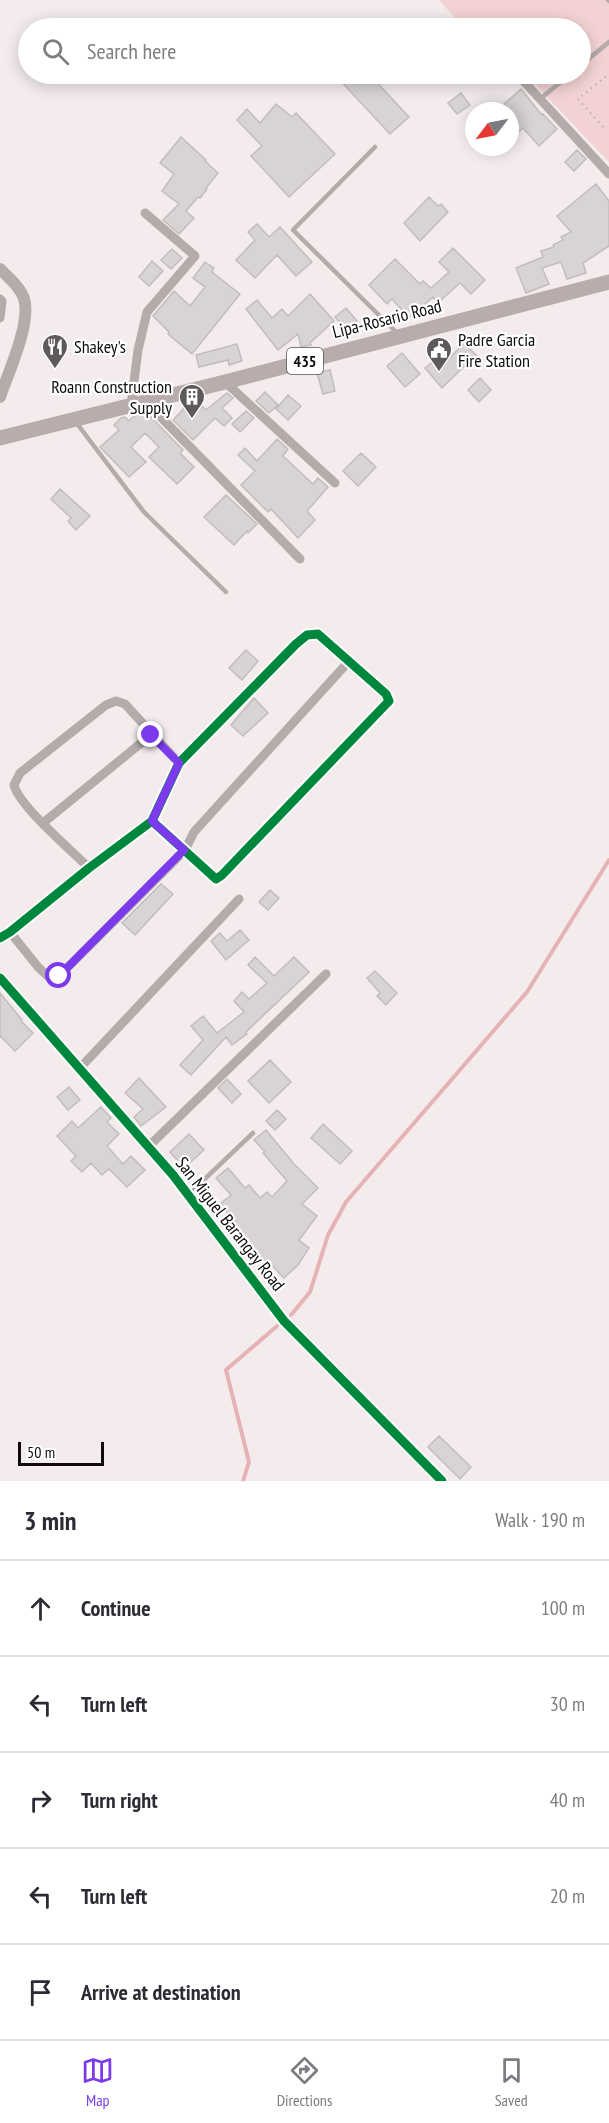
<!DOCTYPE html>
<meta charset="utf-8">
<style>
:root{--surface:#fff;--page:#f7f7f7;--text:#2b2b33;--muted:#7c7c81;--line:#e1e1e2;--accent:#7c3aed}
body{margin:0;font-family:"PT Sans Narrow",sans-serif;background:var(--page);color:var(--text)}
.compass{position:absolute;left:465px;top:102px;width:54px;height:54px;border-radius:50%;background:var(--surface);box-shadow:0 3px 15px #0003;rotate:238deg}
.scale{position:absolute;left:18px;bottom:15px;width:86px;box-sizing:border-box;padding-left:6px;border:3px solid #0f0b0b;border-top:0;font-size:16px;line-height:21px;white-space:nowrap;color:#0f0b0b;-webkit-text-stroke:4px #fff;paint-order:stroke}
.stop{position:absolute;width:18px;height:18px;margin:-14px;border:4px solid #7c3aed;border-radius:50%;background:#fff}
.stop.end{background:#7c3aed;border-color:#fff;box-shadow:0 2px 6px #0008}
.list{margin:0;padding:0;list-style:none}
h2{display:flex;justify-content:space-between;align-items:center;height:78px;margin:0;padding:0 24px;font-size:26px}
h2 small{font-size:20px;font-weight:400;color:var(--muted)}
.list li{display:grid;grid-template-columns:39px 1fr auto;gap:18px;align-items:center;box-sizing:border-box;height:96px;padding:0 24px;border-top:2px solid var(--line)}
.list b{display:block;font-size:22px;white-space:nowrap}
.list em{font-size:20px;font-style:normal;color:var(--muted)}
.icon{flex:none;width:33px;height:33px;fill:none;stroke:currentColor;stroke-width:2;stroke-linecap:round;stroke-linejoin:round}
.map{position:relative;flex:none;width:609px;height:1481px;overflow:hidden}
.search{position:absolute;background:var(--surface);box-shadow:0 3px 15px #0003;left:18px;right:18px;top:18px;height:66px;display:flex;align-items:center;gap:15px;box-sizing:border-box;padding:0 21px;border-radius:33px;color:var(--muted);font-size:22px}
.sheet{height:558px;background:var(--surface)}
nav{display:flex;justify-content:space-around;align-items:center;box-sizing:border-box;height:84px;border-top:2px solid var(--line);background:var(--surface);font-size:16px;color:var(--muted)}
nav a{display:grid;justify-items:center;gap:3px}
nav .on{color:var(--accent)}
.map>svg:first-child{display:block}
.green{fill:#f3d2d3}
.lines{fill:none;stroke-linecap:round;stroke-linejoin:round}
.stream{stroke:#e5b2b5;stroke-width:4}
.building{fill:#d9d3d3;stroke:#c2bdbd;stroke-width:1.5}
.path{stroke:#b8b0b0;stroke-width:2;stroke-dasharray:1.5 4.5;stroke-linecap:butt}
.service{stroke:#b5abab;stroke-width:4.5}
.minor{stroke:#b5abab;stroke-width:9}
.tertiary{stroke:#b5abab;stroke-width:12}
.primary{stroke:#b8acad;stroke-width:15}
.cycleway-casing{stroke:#fff;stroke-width:13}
.cycleway{stroke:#00873e;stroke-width:9}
.route{stroke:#7c3aed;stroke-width:8}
.labels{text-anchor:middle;stroke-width:4.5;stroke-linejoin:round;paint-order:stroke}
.shield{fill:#fff;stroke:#575454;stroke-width:1.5}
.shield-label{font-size:16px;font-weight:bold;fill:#0f0b0b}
.street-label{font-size:18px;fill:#0f0b0b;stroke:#fff}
.poi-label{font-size:18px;fill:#0f0b0b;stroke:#fff;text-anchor:start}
</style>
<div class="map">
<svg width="609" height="1481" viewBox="0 0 609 1481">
<rect width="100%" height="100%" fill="#f4ecec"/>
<path class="green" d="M439 0H609V162L525 74H580V28H464Z"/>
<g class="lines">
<path class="stream" d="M291 1315 310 1292 328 1235 346 1202 527 992 609 860
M243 1481 249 1462 226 1370 277 1326"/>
</g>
<path class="building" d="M334 74H369L409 117 390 134Z
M521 89 542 115 543 114 557 129 539 146 523 128 510 140V111L504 104Z
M461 93 470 105 457 114 448 103Z
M276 104 292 117 296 113 335 154 289 197 251 156 262 146 237 120 247 109 260 123Z
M181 137 206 160 205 161 218 173 206 188 207 189 200 198 198 197 186 211 194 218 179 234 163 220 179 204 162 191 174 174 160 163Z
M577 150 586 159 574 171 565 162Z
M596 184 609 201V246L583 263 586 273 567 279 561 262 542 268 549 284 526 293 516 268 543 257 541 251 554 247 553 245 563 240 561 237 571 232 557 216Z
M429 197 438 206 441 204 448 212 420 241 404 223Z
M257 224 269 237 280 227 312 262 296 276 277 255 255 278 236 260 255 240 248 232Z
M453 248 485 280 471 294 460 283 438 303 433 297 409 318 392 299 387 304 369 285 395 259 420 284 423 281 431 288 449 272 439 262Z
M172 249 182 258 171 269 161 260Z
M152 261 163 271 149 286 139 277Z
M205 262 214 268 212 272 240 294 192 354 168 334 169 332 153 316 174 291 190 306 205 287 193 278Z
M310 294 334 321 310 343 311 345 301 347 298 334 278 350 246 309 257 300 272 318 282 309 288 316Z
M346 308 357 321 346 330 335 317Z
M464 343 476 355 442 388 425 368 437 358 443 365Z
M237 344 242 361 229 365 228 360 199 367 196 355Z
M402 353 420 374 405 387 387 366Z
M330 370 335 391 323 394 317 373Z
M480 378 491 390 479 402 468 390Z
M265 392 278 405 269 413 256 401Z
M227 393 233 398 222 408 232 418 224 426 215 418 193 440 173 420 192 400 195 399 206 410Z
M288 395 301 406 288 420 276 409Z
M246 411 254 418 240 432 232 424Z
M146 412 183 450 180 453 194 467 177 484 149 457 159 447 145 433 131 447 146 462 129 477 100 447 119 430 114 425 121 418 125 417 129 421 136 414Z
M277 439 288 449 283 456 313 484 318 478 328 487 307 511 315 520 298 538 271 509 268 512 241 485 255 471 238 455 245 448 257 461Z
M361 453 376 467 358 486 343 471Z
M60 489 90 516 76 530 68 521 71 518 51 499Z
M226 495 257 524 248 533 247 531 234 545 204 517Z
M246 650 258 661 242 680 229 668Z
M254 698 268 713 243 736 231 725Z
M161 884 173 894 135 935 122 923Z
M270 890 279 898 268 910 259 902Z
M240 930 249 940 226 960 211 941 220 933 227 941Z
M255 957 274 976 294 957 309 972 246 1032 247 1034 232 1045 226 1037 191 1075 180 1065 203 1040 191 1026 203 1016 217 1033 244 1012 234 1001 242 992 249 999 267 983 248 965Z
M375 971 397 993 386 1005 377 996 380 993 367 978Z
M0 993 22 1020 21 1021 33 1033 15 1051 0 1036Z
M270 1060 291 1082 269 1103 248 1081Z
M139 1078 166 1107 141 1126 134 1117 143 1109 125 1093Z
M227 1079 241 1094 232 1103 218 1088Z
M69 1087 80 1100 68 1110 57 1097Z
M101 1107 111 1118 107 1122 119 1134 107 1146 123 1164 131 1156 145 1170 127 1187 109 1169 102 1175 91 1163 82 1172 71 1161 76 1156 57 1136 72 1121 78 1128Z
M277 1110 286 1119 275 1130 266 1121Z
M323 1124 352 1151 340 1164 311 1138Z
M266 1130 294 1164 318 1188 302 1204 317 1216 299 1240 309 1248 298 1265 284 1278 268 1261 267 1263 242 1238 239 1241 228 1229 235 1222 220 1204 231 1195 216 1178 228 1168 245 1188 249 1185 260 1198 267 1192 272 1197 287 1181 263 1153 265 1152 254 1140Z
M189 1134 204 1150 184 1168 170 1152Z
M439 1436 471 1467 460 1479 428 1447Z"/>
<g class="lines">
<path class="path" d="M603 127 578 99 609 74"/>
<path class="service" d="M608 0 609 1
M580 66 609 42
M541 98 571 74
M375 147 293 230 398 334
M75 421 144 512 226 592
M190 1193 253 1133"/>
<path class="minor" d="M517 74 609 174
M0 299 2 301 0 318
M225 382 335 483
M146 402 300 559
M131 405 138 350 147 312 195 256 145 213
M43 823 151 735
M89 868C71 850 19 806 14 785L20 773 106 705 116 701 125 704 179 763
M10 932 38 967 51 979 59 976 185 850 194 832 350 660
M0 938 10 932 89 868 152 821 179 763 296 644 307 635 318 634 386 694 389 701 222 875 216 879 152 821
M80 1068 239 899
M148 1147 326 974"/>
<path class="tertiary" d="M0 269C8 277 17 284 22 294 35 316 8 373 0 397
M0 978 173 1175 284 1321 442 1481"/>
<path class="primary" d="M0 438 225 382 609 282"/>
<defs>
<path id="cycleway" d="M0 938 10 932 89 868 152 821 179 763 296 644 307 635 318 634 386 694 389 701 222 875 216 879 152 821
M0 978 173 1175 284 1321 442 1481"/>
</defs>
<use href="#cycleway" class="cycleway-casing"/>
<use href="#cycleway" class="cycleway"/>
</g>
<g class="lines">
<path class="route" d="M59 976 184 850 152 821 179 763 151 735"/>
</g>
<defs>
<symbol id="restaurant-pin" viewBox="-11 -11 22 30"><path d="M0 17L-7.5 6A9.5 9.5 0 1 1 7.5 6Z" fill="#5f5a5a" stroke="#fff"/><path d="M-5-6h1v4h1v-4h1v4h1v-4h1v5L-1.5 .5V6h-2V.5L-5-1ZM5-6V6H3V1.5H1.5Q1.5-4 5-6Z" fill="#fff"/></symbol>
<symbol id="civic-pin" viewBox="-11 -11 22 30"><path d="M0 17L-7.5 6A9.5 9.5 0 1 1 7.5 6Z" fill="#5f5a5a" stroke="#fff"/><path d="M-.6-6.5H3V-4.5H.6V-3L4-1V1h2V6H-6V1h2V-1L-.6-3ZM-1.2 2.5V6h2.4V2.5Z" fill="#fff"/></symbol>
<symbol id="building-pin" viewBox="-11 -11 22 30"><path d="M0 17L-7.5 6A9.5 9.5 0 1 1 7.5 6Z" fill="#5f5a5a" stroke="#fff"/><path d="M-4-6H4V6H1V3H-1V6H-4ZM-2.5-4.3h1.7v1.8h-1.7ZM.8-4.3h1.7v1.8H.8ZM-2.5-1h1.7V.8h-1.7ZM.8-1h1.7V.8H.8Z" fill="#fff"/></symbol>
</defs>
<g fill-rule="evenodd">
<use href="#restaurant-pin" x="40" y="332" width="30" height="40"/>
<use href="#civic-pin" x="424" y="335" width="30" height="40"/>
<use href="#building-pin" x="177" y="382" width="30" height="40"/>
</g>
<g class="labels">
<rect class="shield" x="287" y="348" width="36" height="26" rx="4.5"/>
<g class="shield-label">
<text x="305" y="367">435</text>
</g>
<g class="street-label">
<text transform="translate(387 319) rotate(-14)" y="6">Lipa-Rosario Road</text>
<text transform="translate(230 1224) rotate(52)" y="6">San Miguel Barangay Road</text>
</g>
<g class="poi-label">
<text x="458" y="346">Padre Garcia<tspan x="458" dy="21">Fire Station</tspan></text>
<text x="74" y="353">Shakey's</text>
<text x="172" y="393" text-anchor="end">Roann Construction<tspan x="172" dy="21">Supply</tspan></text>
</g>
</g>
</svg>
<svg class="compass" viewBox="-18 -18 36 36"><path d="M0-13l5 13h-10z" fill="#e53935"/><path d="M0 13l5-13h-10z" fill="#7c7c81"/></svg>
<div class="scale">50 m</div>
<div class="stop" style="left:59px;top:976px"></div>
<div class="stop end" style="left:151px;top:735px"></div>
<div class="search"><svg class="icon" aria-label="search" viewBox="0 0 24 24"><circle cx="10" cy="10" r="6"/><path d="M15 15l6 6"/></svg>Search here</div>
</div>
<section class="sheet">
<h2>3 min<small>Walk · 190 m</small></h2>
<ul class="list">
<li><svg class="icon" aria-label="ahead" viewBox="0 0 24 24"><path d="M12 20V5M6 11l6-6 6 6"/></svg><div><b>Continue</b></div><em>100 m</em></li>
<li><svg class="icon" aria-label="left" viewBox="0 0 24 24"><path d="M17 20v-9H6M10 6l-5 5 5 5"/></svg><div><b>Turn left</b></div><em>30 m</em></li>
<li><svg class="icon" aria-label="right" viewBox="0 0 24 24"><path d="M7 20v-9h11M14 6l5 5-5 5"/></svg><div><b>Turn right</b></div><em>40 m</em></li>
<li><svg class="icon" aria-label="left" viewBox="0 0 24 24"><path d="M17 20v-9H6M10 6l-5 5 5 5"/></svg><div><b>Turn left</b></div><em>20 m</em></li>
<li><svg class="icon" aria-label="arrive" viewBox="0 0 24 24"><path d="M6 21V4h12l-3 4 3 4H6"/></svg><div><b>Arrive at destination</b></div></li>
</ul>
</section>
<nav>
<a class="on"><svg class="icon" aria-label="map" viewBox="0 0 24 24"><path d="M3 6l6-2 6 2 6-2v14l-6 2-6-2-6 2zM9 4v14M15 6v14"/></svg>Map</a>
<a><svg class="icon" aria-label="directions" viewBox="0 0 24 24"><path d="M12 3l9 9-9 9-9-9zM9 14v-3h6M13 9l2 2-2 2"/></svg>Directions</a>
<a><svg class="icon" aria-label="saved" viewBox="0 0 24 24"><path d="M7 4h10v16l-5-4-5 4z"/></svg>Saved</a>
</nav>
